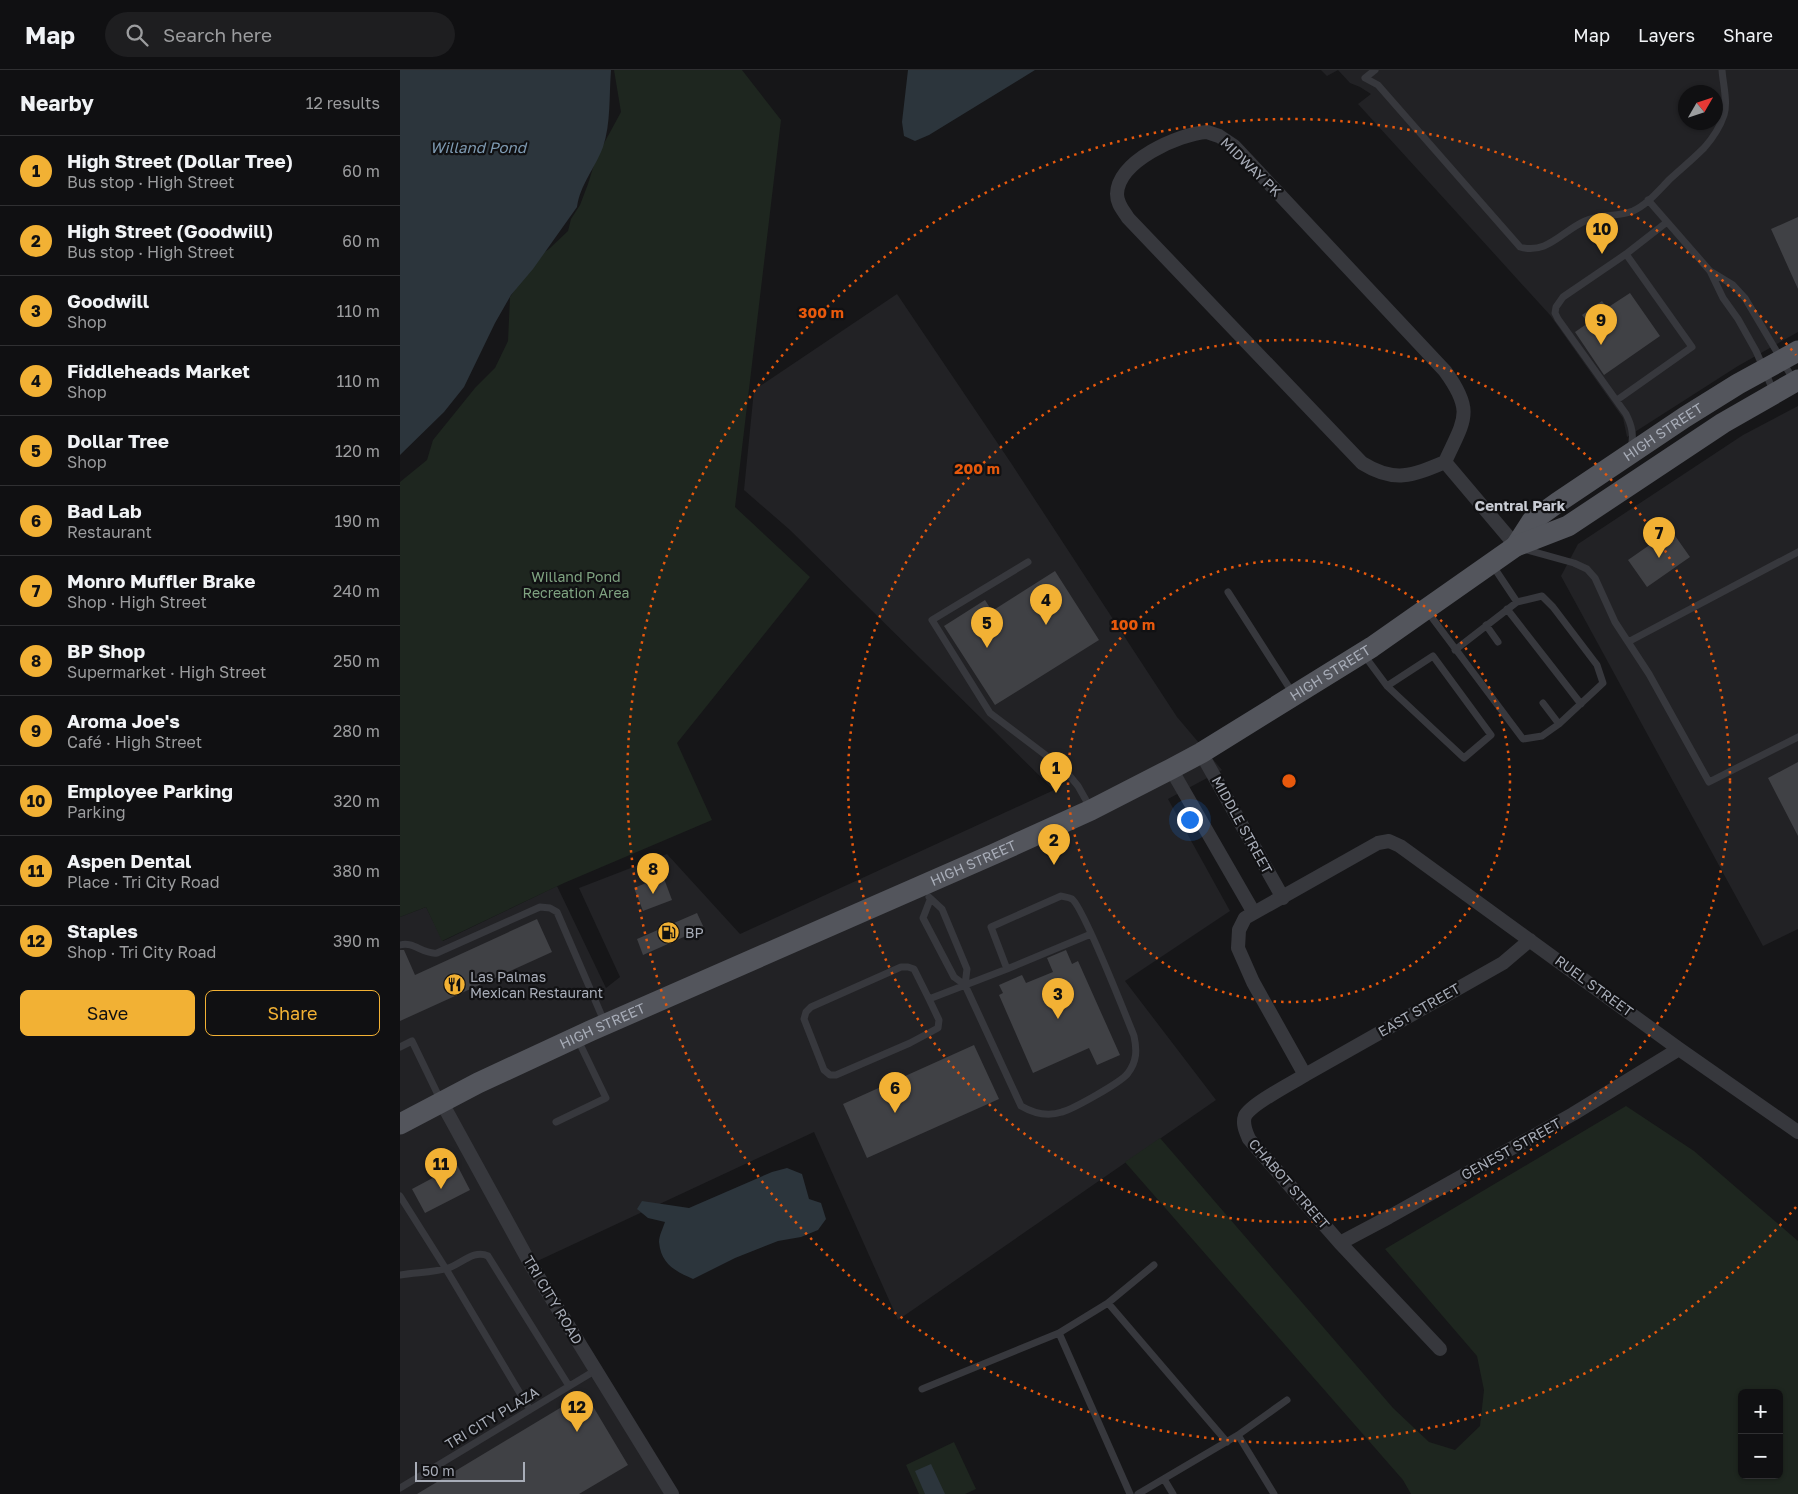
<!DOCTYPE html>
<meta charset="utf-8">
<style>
:root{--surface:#101012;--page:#1e1e20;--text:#f1f3f6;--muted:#9c9d9f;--line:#303032;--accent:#f2b134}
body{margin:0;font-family:"Golos Text",sans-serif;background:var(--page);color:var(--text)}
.controls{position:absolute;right:15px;bottom:15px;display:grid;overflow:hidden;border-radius:8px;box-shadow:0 1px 4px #0004}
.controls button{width:45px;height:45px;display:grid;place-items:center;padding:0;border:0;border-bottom:1px solid var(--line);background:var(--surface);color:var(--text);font:25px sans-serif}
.compass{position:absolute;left:1278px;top:15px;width:45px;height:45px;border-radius:50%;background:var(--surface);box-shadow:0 1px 4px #0004;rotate:51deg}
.scale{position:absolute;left:15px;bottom:12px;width:110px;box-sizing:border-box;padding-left:5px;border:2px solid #a8adb8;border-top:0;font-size:14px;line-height:18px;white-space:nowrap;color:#a8adb8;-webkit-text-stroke:4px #111113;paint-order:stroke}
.you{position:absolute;left:789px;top:749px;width:18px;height:18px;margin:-12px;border:4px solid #fff;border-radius:50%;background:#1a73e8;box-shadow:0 0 0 8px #1a73e833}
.badge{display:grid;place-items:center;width:32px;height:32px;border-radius:50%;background:var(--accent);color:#111;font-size:16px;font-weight:700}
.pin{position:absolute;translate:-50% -41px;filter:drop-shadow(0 1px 2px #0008)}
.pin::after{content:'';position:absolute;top:26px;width:18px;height:15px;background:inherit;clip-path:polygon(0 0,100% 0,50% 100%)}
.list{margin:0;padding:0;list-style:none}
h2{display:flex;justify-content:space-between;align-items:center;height:65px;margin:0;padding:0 20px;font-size:21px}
h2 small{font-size:16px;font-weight:400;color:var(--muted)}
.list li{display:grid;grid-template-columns:32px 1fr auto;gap:15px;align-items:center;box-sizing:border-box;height:70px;padding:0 20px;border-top:1px solid var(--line)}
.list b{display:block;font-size:19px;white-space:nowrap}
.list p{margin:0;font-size:16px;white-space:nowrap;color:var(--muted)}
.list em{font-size:16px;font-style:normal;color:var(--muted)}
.actions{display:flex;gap:10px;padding:15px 20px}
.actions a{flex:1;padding:11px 0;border:1px solid var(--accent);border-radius:8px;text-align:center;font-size:18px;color:var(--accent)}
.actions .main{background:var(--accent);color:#111}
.icon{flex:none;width:28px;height:28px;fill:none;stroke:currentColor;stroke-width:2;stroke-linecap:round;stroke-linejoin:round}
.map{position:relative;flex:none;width:1398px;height:1424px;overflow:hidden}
header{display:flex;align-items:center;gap:30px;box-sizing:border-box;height:70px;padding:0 25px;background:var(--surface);border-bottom:1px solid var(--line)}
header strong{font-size:24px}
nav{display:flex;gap:28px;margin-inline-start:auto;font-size:18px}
.search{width:350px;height:45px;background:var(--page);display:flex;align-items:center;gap:12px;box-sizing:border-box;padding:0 18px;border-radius:28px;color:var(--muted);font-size:19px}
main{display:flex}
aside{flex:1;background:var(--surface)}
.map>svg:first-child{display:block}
.built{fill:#222225;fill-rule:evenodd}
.green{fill:#1e261f;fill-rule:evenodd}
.water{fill:#2c353c}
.building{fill:#404145}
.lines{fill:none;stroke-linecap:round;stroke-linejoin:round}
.service{stroke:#37383d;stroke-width:7}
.minor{stroke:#37383d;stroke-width:14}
.primary{stroke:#53555c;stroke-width:21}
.ring{fill:none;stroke:#e8590c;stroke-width:2.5;stroke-dasharray:2.5 5}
.labels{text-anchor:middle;stroke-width:4.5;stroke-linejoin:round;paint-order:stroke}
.street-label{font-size:14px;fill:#a8adb8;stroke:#111113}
.park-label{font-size:14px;fill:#7fa381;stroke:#111113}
.poi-label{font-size:14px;fill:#a8adb8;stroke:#111113;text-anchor:start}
.water-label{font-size:15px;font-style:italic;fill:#7f9bb3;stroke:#111113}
.neighbourhood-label{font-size:15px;font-weight:bold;fill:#c9ccd4;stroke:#111113}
.centre{fill:#e8590c;stroke:#111113;stroke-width:2.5}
.ring-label{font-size:15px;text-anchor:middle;font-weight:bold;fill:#e8590c;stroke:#111113;stroke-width:4.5;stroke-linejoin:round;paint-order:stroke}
</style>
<header>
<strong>Map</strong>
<div class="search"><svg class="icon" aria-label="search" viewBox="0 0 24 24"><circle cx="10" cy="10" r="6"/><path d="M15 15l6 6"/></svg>Search here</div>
<nav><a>Map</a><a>Layers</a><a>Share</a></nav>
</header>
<main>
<aside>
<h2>Nearby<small>12 results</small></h2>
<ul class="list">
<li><span class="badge">1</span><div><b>High Street (Dollar Tree)</b><p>Bus stop · High Street</p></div><em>60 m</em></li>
<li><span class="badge">2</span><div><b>High Street (Goodwill)</b><p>Bus stop · High Street</p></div><em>60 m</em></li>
<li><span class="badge">3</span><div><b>Goodwill</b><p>Shop</p></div><em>110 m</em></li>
<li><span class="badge">4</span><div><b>Fiddleheads Market</b><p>Shop</p></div><em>110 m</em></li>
<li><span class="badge">5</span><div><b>Dollar Tree</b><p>Shop</p></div><em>120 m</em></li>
<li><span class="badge">6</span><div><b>Bad Lab</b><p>Restaurant</p></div><em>190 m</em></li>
<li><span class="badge">7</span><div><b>Monro Muffler Brake</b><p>Shop · High Street</p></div><em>240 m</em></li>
<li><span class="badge">8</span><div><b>BP Shop</b><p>Supermarket · High Street</p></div><em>250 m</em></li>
<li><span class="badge">9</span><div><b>Aroma Joe's</b><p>Café · High Street</p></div><em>280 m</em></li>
<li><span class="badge">10</span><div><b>Employee Parking</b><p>Parking</p></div><em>320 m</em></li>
<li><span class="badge">11</span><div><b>Aspen Dental</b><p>Place · Tri City Road</p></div><em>380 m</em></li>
<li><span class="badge">12</span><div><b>Staples</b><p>Shop · Tri City Road</p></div><em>390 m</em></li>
</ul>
<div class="actions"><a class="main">Save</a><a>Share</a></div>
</aside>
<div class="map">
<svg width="1398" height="1424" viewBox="0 0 1398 1424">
<rect width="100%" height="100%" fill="#161618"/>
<path class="built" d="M921 0H1398V262L1338 296 1227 367 1223 348 1150 245 958 34 971 24 960 17 950 13 938 0 927 6ZM1286 22H1316V52H1286Z
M497 224 611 393 777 647 822 700 768 729 830 841 725 911 816 1030 498 1250 414 1062 131 1194 267 1424H0V847L26 837 43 871 157 816 206 918 220 907 179 818 267 784 340 864 654 720 390 460 344 420 354 320Z
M1398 336V859L1363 876 1161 506 1178 474 1343 365Z"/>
<path class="green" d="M214 0H342L381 50 335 437 410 507 277 673 312 750 164 813 42 871 26 837 0 847V412L27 390 33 370 75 318 95 298 108 271 110 227 137 187 149 179 168 161 171 149 180 135 188 114 196 88 221 42Z
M1226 1036 1294 1081 1398 1171V1424H1011L1003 1410 725 1092 760 1068 993 1338 1029 1372 1055 1380 1080 1356 1084 1320 1077 1286 985 1179ZM1342 1323H1379V1405H1342Z
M554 1372 576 1419 565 1424H519L506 1395Z"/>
<path class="water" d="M0 0H211C209 25 211 54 203 77 195 98 180 115 177 137L133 199 111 225 95 253 64 317 44 342 0 385Z
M508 0H635L529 65 515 71 504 66 502 52Z
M387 1098 402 1104 409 1129 421 1133 426 1149 418 1160 401 1167 378 1171 335 1188 293 1209C275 1201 261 1194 259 1172 259 1166 263 1158 265 1152L248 1148 237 1139 242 1131 289 1138 372 1102Z
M531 1394 545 1424H525L515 1401Z"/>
<path class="building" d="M1398 147V219L1371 159Z
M1230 223 1260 266 1204 305 1175 262 1188 253 1182 245 1202 231 1207 238Z
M1271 460 1290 487 1247 517 1228 490Z
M655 501 699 570 595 635 544 556 585 530 592 541Z
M1398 692V766L1368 708Z
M263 806 272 830 243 841 234 818Z
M297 843 304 858 243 885 237 869Z
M137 849 152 882 0 951V880H4L15 905Z
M666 880 672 894 678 891 720 985 697 995 689 978 633 1003 599 925 603 923 599 915 622 905 626 913 653 902 647 888Z
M574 975 599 1029 467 1088 443 1034Z
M57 1095 70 1120 25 1143 12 1119Z
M185 1323 228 1395 179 1424H17Z"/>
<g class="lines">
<path class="service" d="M975 0 965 8 978 15 1120 177C1147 185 1162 161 1185 151 1200 144 1217 147 1233 141 1247 135 1259 120 1270 109 1281 99 1293 89 1304 78 1312 69 1320 57 1324 45 1328 32 1323 14 1322 0
M1248 130 1310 201 1323 228 1338 249 1356 281 1373 320
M1226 184 1163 227 1156 237 1155 243 1158 249 1226 344C1232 356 1234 365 1231 378
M1310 201 1333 215 1345 228 1393 309
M1217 330 1292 277 1226 184 1267 152
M1124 479 1174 493 1187 499 1195 508 1215 552 1249 604 1309 712 1398 667
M628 492 532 550 590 643 664 699 678 716 691 739
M828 522 892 622
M1107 539 1181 634
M1027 541 1123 669 1142 666 1159 654 1203 613 1197 595 1153 537 1142 526 1117 532 1093 496
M1086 555 1098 572
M1228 572 1398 482
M1055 580 1117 532
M964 585 987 616 1064 688 1091 665 1033 586 987 616
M1143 633 1159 654
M529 827 542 839 567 899 565 915
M0 875C14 871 23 885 37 883L140 837 150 838 157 842 204 951
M607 899 691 864
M529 929 514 899 508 897H501L411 937 406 942 404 949 424 1000 430 1005H436L510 973 538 958 539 950 529 929 607 899 591 857 661 826C664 827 669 827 672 829 683 837 726 946 734 966 737 980 737 991 728 1003 722 1012 673 1039 662 1042 647 1047 633 1043 621 1036L565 915 554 907 523 848 530 830
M0 977 12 971 41 1031
M156 1052 206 1028 178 970
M0 1126 46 1199 130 1340
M0 1205C15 1202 33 1203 48 1198 61 1194 74 1179 88 1186L169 1316
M708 1233 827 1372
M659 1263 730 1424
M522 1319 659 1263 708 1233 754 1195
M838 1365 874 1424
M764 1409 773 1424
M0 1418 196 1300
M738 1424 838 1365 887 1330"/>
<path class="minor" d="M807 62 819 66 834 76 1045 301C1075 342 1064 350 1045 392 1012 406 994 413 962 393L728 148C723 140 717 134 717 124 718 91 778 64 807 62Z
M1045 392 1116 476
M801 683 883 828
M771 699 854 843
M905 1005 1103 893 1130 870
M41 1031 131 1195 272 1424
M940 1173 989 1147 1173 1044 1279 979
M1040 1279 940 1173 849 1069C846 1062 842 1054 845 1046 851 1034 892 1013 905 1005L853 912 838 878 839 860 845 848 978 773 989 771 1000 776 1279 979 1398 1062"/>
<g class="primary">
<path id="s1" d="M1116 476 1132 451 1157 433 1285 347 1338 314 1398 281"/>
<path id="s2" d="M0 1054 78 1013 190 961 594 784 691 740 771 699 801 683 972 577 1116 476 1168 456 1323 353 1398 310"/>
</g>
</g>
<g class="ring">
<circle cx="889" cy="711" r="221"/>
<circle cx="889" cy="711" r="441"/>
<path d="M1396 1137A662 662 0 1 1 1396 285"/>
</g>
<defs>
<symbol id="fuel-disc" viewBox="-11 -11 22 22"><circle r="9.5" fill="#f2b134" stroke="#111113"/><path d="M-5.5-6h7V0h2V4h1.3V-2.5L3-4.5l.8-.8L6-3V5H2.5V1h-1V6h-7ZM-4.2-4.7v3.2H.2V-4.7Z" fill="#111"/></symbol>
<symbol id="restaurant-disc" viewBox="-11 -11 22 22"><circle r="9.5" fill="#f2b134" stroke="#111113"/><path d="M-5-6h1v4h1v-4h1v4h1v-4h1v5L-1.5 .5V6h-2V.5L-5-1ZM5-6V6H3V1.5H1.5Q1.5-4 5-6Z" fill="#111"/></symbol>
</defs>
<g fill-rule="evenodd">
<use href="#fuel-disc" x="256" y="850" width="25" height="25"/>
<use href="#restaurant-disc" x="42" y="902" width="25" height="25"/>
</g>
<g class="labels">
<g class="street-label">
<text transform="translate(851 97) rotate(44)" y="5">MIDWAY PK</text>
<text dy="5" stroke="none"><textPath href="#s1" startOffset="188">HIGH STREET</textPath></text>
<text dy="5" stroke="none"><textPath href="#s2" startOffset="1035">HIGH STREET</textPath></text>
<text transform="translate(842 755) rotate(61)" y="5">MIDDLE STREET</text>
<text dy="5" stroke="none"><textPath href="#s2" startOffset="630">HIGH STREET</textPath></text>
<text transform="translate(1194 916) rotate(36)" y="5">RUEL STREET</text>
<text transform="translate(1019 940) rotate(-30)" y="5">EAST STREET</text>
<text dy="5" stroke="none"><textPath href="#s2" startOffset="225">HIGH STREET</textPath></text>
<text transform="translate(1111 1079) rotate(-29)" y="5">GENEST STREET</text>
<text transform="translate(889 1114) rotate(49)" y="5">CHABOT STREET</text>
<text transform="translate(153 1230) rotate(59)" y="5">TRI CITY ROAD</text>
<text transform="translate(92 1348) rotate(-31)" y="5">TRI CITY PLAZA</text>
</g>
<g class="park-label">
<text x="176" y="512">Willand Pond<tspan x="176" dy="16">Recreation Area</tspan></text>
</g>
<g class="poi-label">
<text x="285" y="868">BP</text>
<text x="70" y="912">Las Palmas<tspan x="70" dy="16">Mexican Restaurant</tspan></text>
</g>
<g class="water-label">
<text x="78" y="83">Willand Pond</text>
</g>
<g class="neighbourhood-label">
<text x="1120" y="441">Central Park</text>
</g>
</g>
<circle cx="889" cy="711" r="8" class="centre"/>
<g class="ring-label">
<text x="421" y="248">300 m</text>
<text x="577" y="404">200 m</text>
<text x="733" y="560">100 m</text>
</g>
</svg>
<div class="controls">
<button>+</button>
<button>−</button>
</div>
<svg class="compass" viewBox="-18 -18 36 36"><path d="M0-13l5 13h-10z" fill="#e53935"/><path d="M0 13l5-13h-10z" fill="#9c9d9f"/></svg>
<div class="scale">50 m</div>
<div class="you"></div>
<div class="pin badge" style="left:656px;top:723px">1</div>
<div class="pin badge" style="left:654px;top:795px">2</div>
<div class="pin badge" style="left:658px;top:949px">3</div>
<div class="pin badge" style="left:646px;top:555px">4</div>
<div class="pin badge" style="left:587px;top:578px">5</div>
<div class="pin badge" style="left:495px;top:1043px">6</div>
<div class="pin badge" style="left:1259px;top:488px">7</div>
<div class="pin badge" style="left:253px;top:824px">8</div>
<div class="pin badge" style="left:1201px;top:275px">9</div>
<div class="pin badge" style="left:1202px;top:184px">10</div>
<div class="pin badge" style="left:41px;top:1119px">11</div>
<div class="pin badge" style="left:177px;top:1362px">12</div>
</div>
</main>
